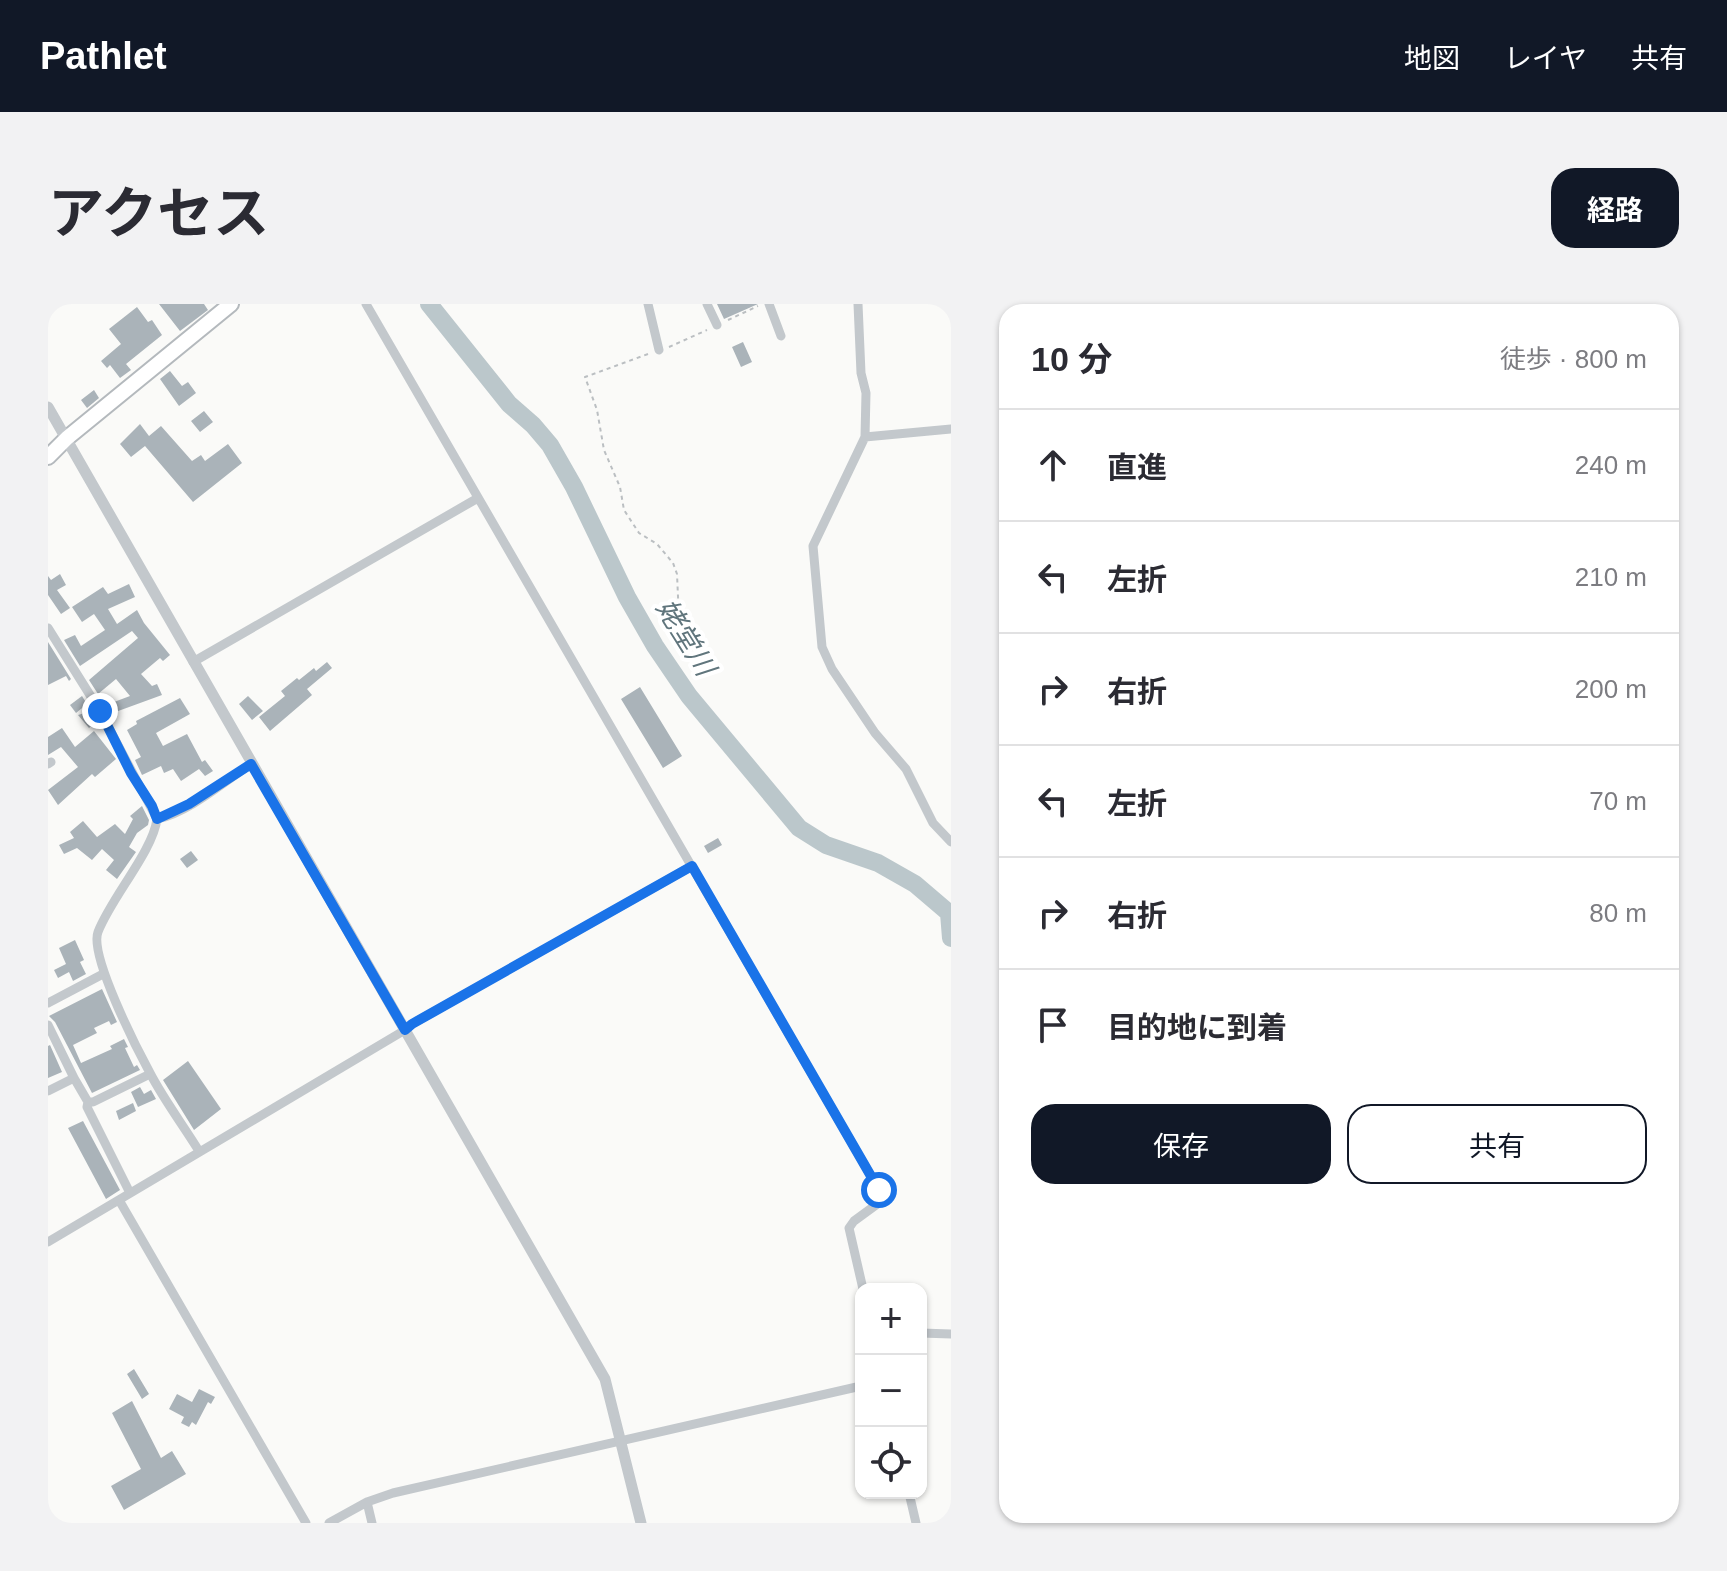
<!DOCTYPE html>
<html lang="ja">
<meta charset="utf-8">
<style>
:root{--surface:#fff;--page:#f2f2f3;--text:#2b2b33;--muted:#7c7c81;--line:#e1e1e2;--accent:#111827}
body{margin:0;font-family:Helvetica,"Noto Sans JP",sans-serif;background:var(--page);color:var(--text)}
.controls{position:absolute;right:24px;bottom:24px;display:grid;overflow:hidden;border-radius:16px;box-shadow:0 2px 6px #0004}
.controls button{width:72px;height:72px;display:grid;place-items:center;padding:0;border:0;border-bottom:2px solid var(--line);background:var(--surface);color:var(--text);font:40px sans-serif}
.stop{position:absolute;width:24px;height:24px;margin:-18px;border:6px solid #1a73e8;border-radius:50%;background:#fff}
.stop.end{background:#1a73e8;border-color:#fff;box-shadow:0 2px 8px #0008}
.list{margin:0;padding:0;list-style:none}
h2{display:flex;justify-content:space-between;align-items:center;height:104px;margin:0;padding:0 32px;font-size:34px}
h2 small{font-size:26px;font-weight:400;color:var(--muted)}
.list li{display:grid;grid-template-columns:52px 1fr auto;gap:24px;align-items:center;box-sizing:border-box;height:112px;padding:0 32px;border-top:2px solid var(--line)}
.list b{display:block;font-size:30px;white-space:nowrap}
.list em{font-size:26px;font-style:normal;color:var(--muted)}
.actions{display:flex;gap:16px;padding:24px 32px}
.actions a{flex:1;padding:18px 0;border:2px solid var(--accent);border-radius:24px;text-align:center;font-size:28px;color:var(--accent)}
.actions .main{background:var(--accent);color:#fff}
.icon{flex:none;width:44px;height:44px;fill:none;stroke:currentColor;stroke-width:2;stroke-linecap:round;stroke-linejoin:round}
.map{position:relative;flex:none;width:903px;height:1219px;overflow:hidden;border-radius:24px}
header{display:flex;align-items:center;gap:48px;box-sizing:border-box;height:112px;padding:0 40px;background:var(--accent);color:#fff}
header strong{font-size:38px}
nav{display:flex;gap:44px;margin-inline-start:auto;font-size:28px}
.intro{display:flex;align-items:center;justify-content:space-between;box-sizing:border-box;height:192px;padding:0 48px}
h1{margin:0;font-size:56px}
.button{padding:20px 36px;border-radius:24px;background:var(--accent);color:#fff;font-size:28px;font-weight:700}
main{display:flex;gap:48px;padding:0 48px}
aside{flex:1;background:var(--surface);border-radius:24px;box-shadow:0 2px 6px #0004}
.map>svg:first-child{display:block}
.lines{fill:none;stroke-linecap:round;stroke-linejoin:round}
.river{stroke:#bbc7cb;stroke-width:18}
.building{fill:#aab3b9}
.trunk-casing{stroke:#b4b9bd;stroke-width:18}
.path{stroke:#bbbfc2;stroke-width:2;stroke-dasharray:4 4;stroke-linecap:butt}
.minor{stroke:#c3c8cc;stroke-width:9}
.tertiary{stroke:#c3c8cc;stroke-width:11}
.trunk{stroke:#fff;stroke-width:14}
.route{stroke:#1a73e8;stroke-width:10}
.labels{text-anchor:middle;stroke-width:8;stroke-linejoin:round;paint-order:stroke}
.water-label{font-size:28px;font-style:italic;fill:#60757c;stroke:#fff}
</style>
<header>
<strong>Pathlet</strong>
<nav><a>地図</a><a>レイヤ</a><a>共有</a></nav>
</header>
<div class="intro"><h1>アクセス</h1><a class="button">経路</a></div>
<main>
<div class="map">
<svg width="903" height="1219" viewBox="0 0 903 1219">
<rect width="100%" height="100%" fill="#fafaf8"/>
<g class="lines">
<path class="river" d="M381 0 461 100 485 121 502 141 526 183 579 293 607 342 641 392 751 524 778 541 830 559 867 580 901 609 903 634"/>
</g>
<path class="building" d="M111 0H156L160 6 132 27Z
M669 0H710L676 15Z
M89 3 100 18 104 16 114 31 78 60 83 66 72 74 62 61 59 64 53 57 73 40 61 25Z
M695 38 704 58 693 63 684 43Z
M122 67 134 82 140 78 148 89 131 102 112 75Z
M46 86 51 94 39 104 33 96Z
M156 107 165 118 152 128 143 117Z
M92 120 101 132 113 122 144 157 153 151 157 157 180 140 194 159 145 198 97 142 83 153 72 140Z
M12 270 18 281 9 286 22 304 13 310 0 291V272L3 276Z
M81 280 87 293 60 305 69 320 89 306 96 319 122 351 115 357 112 354 93 370 104 382 109 380 114 391 62 410 58 401 82 392 68 375 50 390 41 376 90 334 84 327 32 362 16 336 27 331 33 342 57 326 46 310 34 318 24 303 55 283 60 290Z
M0 338 23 375 21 377 18 372 0 381Z
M279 358 284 364 259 385 264 391 222 427 211 413 237 392 233 387 249 374 251 376 266 364 268 367Z
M592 383 634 452 615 464 573 395Z
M34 392 39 400 28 409 22 401Z
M200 392 215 407 204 416 191 400Z
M132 394 142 410 108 429 115 442 139 430 154 458 157 456 165 467 157 472 151 465 133 477 125 465 116 469 113 462 94 471 87 456 93 453 79 426 89 420 88 417Z
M43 407 49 417 41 424 30 411Z
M14 424 27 443 46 427 68 455 47 473 44 470 10 501 0 486 30 463 13 443 0 451V433Z
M94 502 101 516 100 521 89 529 81 543 88 548 69 575 58 566 66 556 54 545 44 556 29 544 16 550 11 541 26 534 22 528 35 517 49 533 67 520 77 530 85 515 82 512Z
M670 534 674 541 660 549 656 542Z
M143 547 150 556 139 564 132 555Z
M27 636 36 656 32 658 38 670 25 677 21 668 10 674 6 666 18 660 11 644Z
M54 685 69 718 63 721 61 717 46 724 49 729 25 741 33 759 64 745 62 742 76 735 80 743 77 744 86 763 89 761 92 766 44 789 7 718 1 712Z
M2 741 14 768 0 774V742Z
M140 757 173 805 146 826 115 776Z
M92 783 96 790 103 786 108 795 90 803 83 788Z
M85 799 88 807 71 816 68 807Z
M35 817 72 886 58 895 20 824Z
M86 1065 101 1090 94 1095 79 1070Z
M151 1085 167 1093 163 1100 160 1098 148 1121 144 1118 141 1123 133 1119 136 1113 121 1105 129 1090 144 1098Z
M84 1097 113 1154 124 1147 138 1170 76 1206 63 1182 93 1165 64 1109Z"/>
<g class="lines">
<defs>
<path id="trunk" d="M0 153 19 134 183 0"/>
</defs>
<use href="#trunk" class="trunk-casing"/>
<path class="path" d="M680 16 710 2
M621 43 659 26
M600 50 537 73 549 106 556 146 572 183 576 206 591 229 609 240 625 259 629 270 631 315"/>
<path class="minor" d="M318 0 831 886 832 898 806 917 801 924 815 985
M600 0 611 46
M659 0 669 21
M721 0 733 32
M810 0 813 69 818 89 817 133 765 242 774 343 784 365 827 429 858 465 885 519 903 538
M817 133 903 125
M0 324 52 407 109 515C105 547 63 594 50 628 41 651 89 745 102 769 116 796 135 821 151 847
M145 358 430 194
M0 460 3 458
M109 515C140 509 177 477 203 460
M0 699 55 670
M0 721 26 774 0 787
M26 774 40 798H45L102 770
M40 798 39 803 82 889
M71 896 258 1219
M0 938 357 726 364 720 644 562
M873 1029 903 1030
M861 1189 868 1219
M319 1198 324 1219
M281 1219 319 1198 345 1189 813 1082"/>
<path class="tertiary" d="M0 103 557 1075 593 1219"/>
<use href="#trunk" class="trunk"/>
</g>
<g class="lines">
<path class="route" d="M52 407 83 469 104 502 109 515 141 500 203 460 357 726 364 720 644 562 831 886"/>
</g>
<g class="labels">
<g class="water-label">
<text transform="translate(638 333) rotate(58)" y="10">姥堂川</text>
</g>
</g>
</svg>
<div class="controls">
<button>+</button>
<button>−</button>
<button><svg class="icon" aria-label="locate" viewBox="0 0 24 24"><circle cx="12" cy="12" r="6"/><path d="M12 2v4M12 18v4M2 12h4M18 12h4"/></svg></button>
</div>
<div class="stop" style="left:831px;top:886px"></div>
<div class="stop end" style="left:52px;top:407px"></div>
</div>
<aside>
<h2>10 分<small>徒歩 · 800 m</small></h2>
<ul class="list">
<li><svg class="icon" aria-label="ahead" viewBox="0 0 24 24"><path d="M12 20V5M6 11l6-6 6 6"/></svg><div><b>直進</b></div><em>240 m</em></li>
<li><svg class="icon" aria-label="left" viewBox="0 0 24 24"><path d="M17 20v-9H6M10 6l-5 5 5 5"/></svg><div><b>左折</b></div><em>210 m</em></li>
<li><svg class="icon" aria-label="right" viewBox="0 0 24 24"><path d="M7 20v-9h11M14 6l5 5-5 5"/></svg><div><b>右折</b></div><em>200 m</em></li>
<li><svg class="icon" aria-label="left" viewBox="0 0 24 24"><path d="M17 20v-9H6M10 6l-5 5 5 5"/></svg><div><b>左折</b></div><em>70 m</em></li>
<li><svg class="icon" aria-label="right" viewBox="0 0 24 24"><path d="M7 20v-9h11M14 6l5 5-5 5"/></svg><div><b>右折</b></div><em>80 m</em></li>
<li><svg class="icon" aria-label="arrive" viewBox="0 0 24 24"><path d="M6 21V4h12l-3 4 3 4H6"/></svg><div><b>目的地に到着</b></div></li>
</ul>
<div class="actions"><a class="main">保存</a><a>共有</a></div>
</aside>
</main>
